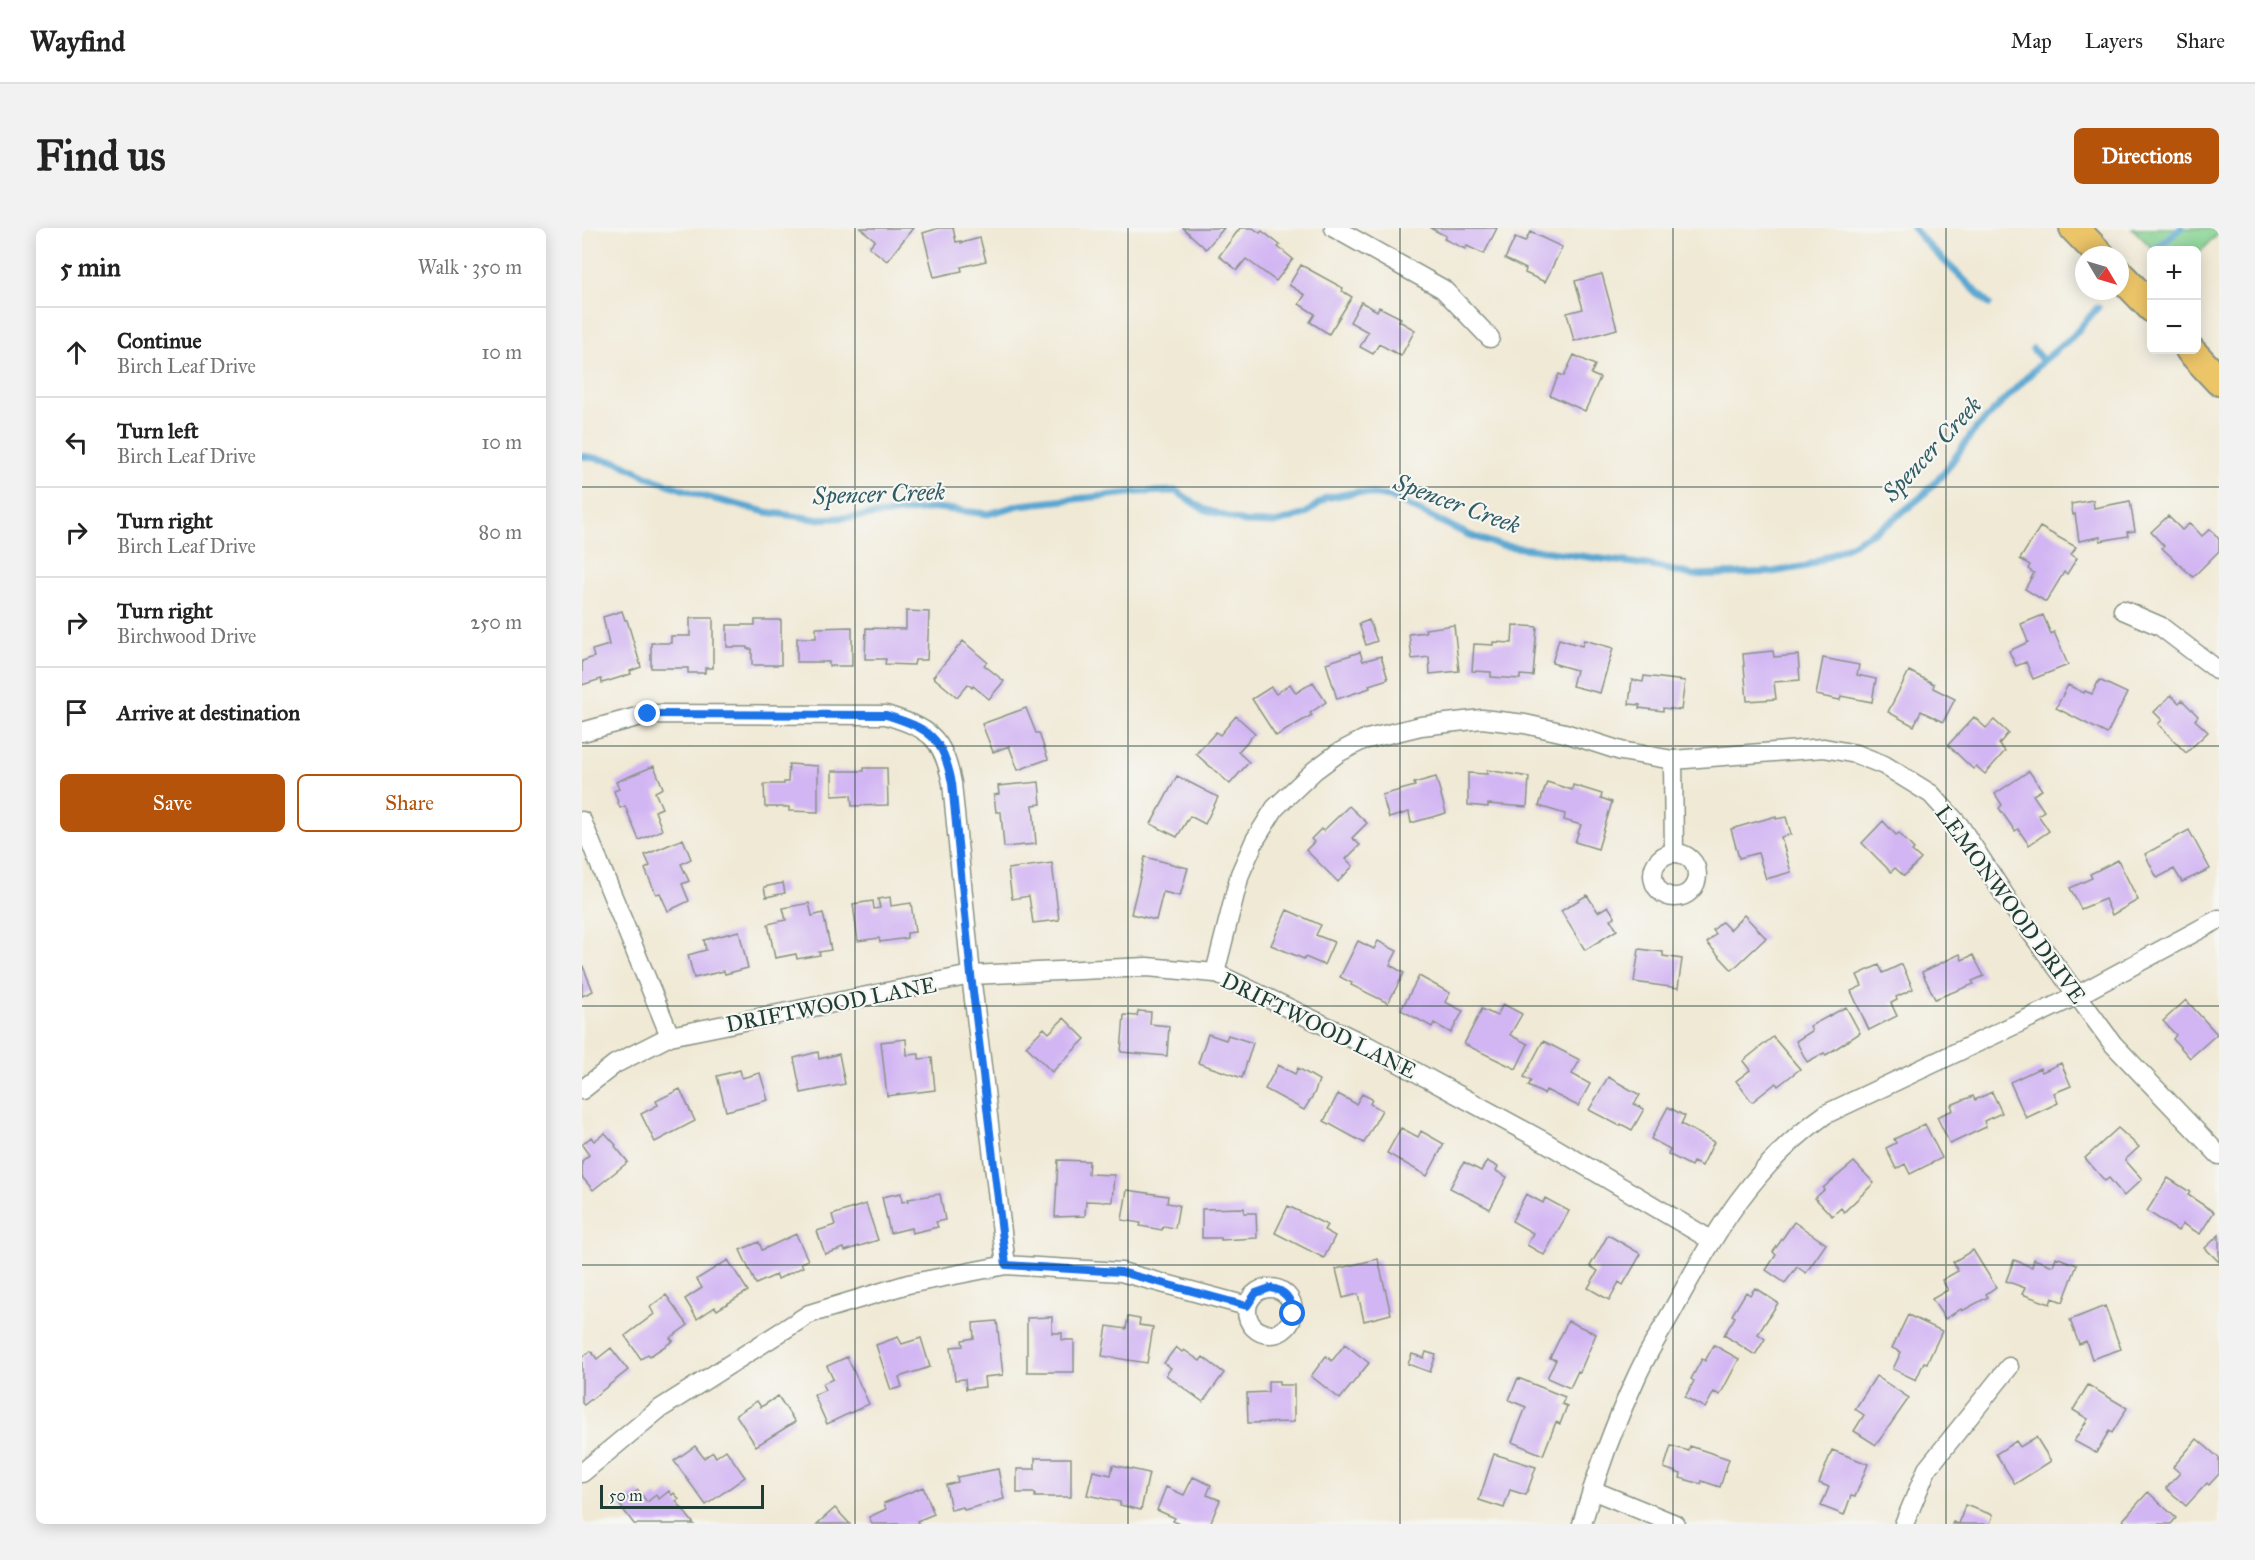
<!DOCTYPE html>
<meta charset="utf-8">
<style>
:root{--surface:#fff;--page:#f2f2f2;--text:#222;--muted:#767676;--line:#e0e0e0;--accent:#b45309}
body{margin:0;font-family:"IM FELL Great Primer",serif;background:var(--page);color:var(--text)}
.controls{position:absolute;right:18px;top:18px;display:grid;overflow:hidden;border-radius:9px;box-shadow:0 3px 15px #0003}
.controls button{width:54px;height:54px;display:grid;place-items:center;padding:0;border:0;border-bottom:2px solid var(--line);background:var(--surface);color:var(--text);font:30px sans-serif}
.compass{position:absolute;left:1493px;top:18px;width:54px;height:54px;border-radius:50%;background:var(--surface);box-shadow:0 3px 15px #0003;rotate:128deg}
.scale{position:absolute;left:18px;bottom:15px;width:164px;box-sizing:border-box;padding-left:6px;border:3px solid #1f3d34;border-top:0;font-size:16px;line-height:21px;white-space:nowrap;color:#1f3d34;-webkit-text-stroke:4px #f6f6f2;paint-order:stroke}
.stop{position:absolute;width:18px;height:18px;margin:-14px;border:4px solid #1a73e8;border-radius:50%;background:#fff}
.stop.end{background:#1a73e8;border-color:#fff;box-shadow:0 2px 6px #0008}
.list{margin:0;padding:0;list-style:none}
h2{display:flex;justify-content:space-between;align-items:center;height:78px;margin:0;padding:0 24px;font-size:26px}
h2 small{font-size:20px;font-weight:400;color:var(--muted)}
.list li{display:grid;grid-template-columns:39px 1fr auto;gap:18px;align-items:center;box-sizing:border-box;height:90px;padding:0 24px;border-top:2px solid var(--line)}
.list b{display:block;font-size:22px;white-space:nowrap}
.list p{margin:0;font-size:20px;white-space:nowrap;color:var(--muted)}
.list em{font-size:20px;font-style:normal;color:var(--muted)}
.actions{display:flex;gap:12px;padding:18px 24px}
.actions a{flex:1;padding:14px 0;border:2px solid var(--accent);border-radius:9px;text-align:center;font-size:21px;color:var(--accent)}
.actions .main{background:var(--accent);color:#fff}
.icon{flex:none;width:33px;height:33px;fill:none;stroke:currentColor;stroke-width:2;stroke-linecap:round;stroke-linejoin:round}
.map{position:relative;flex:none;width:1637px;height:1296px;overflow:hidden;border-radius:9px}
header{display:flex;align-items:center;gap:36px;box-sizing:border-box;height:84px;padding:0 30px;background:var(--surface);border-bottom:2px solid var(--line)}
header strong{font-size:28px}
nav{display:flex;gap:33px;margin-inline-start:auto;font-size:21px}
.intro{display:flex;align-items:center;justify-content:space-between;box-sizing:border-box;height:144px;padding:0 36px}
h1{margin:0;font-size:42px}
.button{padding:15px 27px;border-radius:9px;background:var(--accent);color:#fff;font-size:21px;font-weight:700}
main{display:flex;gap:36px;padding:0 36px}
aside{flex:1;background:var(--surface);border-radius:9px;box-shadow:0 3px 15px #0003}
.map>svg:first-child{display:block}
.green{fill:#83d190;stroke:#518762;stroke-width:1.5}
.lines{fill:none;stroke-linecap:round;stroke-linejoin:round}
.stream{stroke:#58a6d1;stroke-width:7}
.building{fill:#d2b5f3}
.minor-casing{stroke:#889384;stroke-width:21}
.primary-casing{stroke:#889384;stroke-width:32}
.minor{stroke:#fff;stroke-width:18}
.primary{stroke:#ecc569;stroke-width:28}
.route{stroke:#1a73e8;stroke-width:8}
.grid{fill:none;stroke:#1f3d34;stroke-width:1.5;stroke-opacity:0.55}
.labels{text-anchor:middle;stroke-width:4.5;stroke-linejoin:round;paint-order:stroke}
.street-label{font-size:22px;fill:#1f3d34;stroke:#f6f6f2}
.water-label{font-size:24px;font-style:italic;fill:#305c63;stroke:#f6f6f2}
</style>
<header>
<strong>Wayfind</strong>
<nav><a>Map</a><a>Layers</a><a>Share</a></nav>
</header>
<div class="intro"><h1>Find us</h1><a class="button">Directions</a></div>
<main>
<aside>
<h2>5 min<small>Walk · 350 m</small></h2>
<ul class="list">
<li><svg class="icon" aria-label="ahead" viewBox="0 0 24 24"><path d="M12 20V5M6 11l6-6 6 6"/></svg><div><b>Continue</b><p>Birch Leaf Drive</p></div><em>10 m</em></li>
<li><svg class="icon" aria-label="left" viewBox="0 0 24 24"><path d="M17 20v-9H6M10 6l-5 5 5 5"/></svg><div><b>Turn left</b><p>Birch Leaf Drive</p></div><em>10 m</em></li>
<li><svg class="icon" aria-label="right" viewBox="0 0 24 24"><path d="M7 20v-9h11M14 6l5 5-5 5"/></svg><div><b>Turn right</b><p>Birch Leaf Drive</p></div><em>80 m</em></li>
<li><svg class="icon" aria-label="right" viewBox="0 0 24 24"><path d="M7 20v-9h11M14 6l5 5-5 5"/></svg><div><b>Turn right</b><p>Birchwood Drive</p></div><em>250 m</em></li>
<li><svg class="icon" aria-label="arrive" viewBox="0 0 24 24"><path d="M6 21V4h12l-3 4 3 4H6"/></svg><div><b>Arrive at destination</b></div></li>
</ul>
<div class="actions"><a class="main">Save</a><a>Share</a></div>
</aside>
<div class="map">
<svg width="1637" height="1296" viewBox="0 0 1637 1296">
<rect width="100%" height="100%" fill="#f6f6f2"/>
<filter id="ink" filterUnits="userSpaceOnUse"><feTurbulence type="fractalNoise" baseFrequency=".0167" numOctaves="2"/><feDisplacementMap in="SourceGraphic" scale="12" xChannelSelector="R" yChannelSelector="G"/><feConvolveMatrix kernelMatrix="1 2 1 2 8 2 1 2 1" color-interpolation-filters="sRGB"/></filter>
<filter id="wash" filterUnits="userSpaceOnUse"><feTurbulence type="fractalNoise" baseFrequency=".008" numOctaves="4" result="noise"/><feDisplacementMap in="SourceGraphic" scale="24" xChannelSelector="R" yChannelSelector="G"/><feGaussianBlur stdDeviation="1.35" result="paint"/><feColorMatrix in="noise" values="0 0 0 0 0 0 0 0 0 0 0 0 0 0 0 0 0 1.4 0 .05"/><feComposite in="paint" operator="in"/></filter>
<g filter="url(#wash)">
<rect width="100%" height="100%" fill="#f0e9d5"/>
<path class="green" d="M1550 0H1637V5L1615 27 1614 22H1572Z"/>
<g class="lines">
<path class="stream" d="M1331 0 1347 18 1407 76
M1572 22 1599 0
M1451 121 1461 133
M0 228 36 234 71 251 120 268 184 284 233 291 272 289 356 280 406 286 438 277 557 264 594 263 621 281 662 294 693 295 723 286 744 270 775 264 808 269 887 307 917 317 1065 337 1111 347 1190 344 1225 338 1267 318 1307 295 1339 269 1362 245 1392 203 1461 133 1491 108 1516 79"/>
</g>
<g id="blocks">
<path class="building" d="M278 0H331L305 33 287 19 293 12Z
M357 0H371L374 14 379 13V15L398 10 404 33 379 39 380 43 352 49 341 5Z
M601 0H642L624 21Z
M658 0H671L678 5 680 3 698 17 696 19 711 31 694 53 664 31 655 42 637 28Z
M848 0H915L902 26 885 18 883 21 862 11 864 8Z
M948 4 980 19 963 54 943 45 944 41 923 31 933 10 943 14Z
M719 37 761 60 760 63 770 69 747 106 728 94 733 86 717 76 723 67 707 57Z
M1020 46 1035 101 992 113 985 85 1001 81 993 53Z
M779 74 795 83 797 79 819 90 817 93 833 102 819 128 797 116 791 126 778 119 786 104 768 94Z
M992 127 1013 137 1009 146 1018 150 1003 183 968 167 977 146 982 148Z
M1511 272 1512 280 1548 273 1553 303 1545 304 1546 308 1518 313V309L1497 313 1493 286 1491 287 1489 276Z
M1586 288 1600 302 1608 295 1620 308 1628 301 1637 311V323L1611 349 1580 320 1582 318 1569 304Z
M1458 299 1494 319 1489 327 1495 330 1485 346 1482 344 1464 374 1443 361 1452 345 1446 341 1448 337 1438 331Z
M40 383 43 392H45L59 439 48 443 49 446 20 455 19 451 0 457V433L12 429 10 422 27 417 21 389Z
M324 383 347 384 345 432H333L332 437 303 436 304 431H283L284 400 324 401Z
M1461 387 1469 406 1472 404 1486 437 1451 451 1444 434 1434 438 1427 423 1446 414 1439 396Z
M108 390H131V440H123V445H106V440H69V415H89V408H108Z
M173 392H199V437H170V421H165V419H145V397H173Z
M787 392 795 413 784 417 777 396Z
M872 397 877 443 848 446 847 429 830 431 827 406 844 404 843 401Z
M931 397 955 399 951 448 938 447V451L909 449V444L890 443 892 416 911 417V414L930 415Z
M270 399V438H247V434H215V410H234V400Z
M977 411 1000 418 1002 412 1031 420 1018 465 990 458 994 442 970 435Z
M381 413 405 434 402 437 422 453 407 471 391 458 390 460 386 456 375 469 351 449Z
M1191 423 1192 429 1216 427 1218 452 1192 454 1194 471 1165 473 1161 426Z
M778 424 781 433 799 428 806 451 787 457 788 460 755 471 744 435Z
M1241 430 1277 437 1275 447 1294 451 1290 474 1259 468 1258 472 1234 467Z
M1327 443 1352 456 1351 460 1373 471 1361 494 1339 483 1332 498 1306 484Z
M1062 448 1103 453 1099 482 1081 480V483L1057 480 1058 477 1047 476 1050 452 1061 454Z
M1517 452 1545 465 1525 506 1474 480 1486 457 1502 465 1503 463 1510 466Z
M731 454 744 474 728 485 730 487 694 508 670 471 689 459 694 466 708 456 714 465Z
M1589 467 1597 475 1600 472 1616 488 1613 492 1626 504 1604 525 1576 496 1580 492 1572 484Z
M444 480 454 505H457L466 531 436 542 427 518 411 524 400 496Z
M654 488 673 505 656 524 667 534 648 556 614 526 634 504 638 507Z
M1392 489 1404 500 1412 492 1426 505 1417 516 1423 523 1403 546 1394 538 1391 541 1366 517Z
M207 536 236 538V584L207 583V579H183L182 556H202V554H206Z
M72 538 81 560 73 564 80 580 73 583 80 602 57 612 43 578 38 580 32 563 37 561 34 554Z
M282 540H305L306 577 270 578 269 567 250 568V543H282Z
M905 542 947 549 945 579 906 576V579L886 577V545L905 546Z
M1447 543 1460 562 1451 567 1462 583 1456 587 1467 603 1447 617 1436 601 1433 603 1417 580 1420 577 1413 566Z
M595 548 636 569 623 596 608 588 595 609 569 596Z
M854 549 864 585 829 595 827 584 807 590 800 567 833 558 832 555Z
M457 554 459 576 451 577 454 616 422 619 419 584H414L412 567 417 566 416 558Z
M965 554 990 562 991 557 1020 566 1019 570 1030 574 1016 621 993 614 999 597 982 592 983 586 957 578Z
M767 578 785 595 770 610 778 617 764 631 771 638 756 654 724 622 732 614 729 611 739 601 741 603Z
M1194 588V591L1204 589 1209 606 1199 609 1209 644 1184 651 1176 625 1157 630 1149 601Z
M1301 593 1314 607 1317 605 1332 621 1330 623 1339 631 1322 648 1313 640 1309 644 1280 615Z
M1607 602 1628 641 1600 654 1592 641 1575 650 1563 626Z
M101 611 109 631 99 636 107 653 100 656 107 673 86 683 78 665 74 666 63 641 68 638 63 627Z
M563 629 606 640 598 668 581 664 574 692 549 686Z
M1536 632 1556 672 1530 687 1523 671 1499 681 1488 660 1510 650 1508 646Z
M470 635 477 692 451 695 447 668 430 671 426 641Z
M201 655 203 665 184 669 182 659Z
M1005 667 1016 684 1026 678 1033 689 1028 691 1035 702 1003 722 979 683Z
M308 669 309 678 329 675 333 704 325 705V710L319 711 298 714 297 710 276 713 271 676 291 673 292 681 298 680 296 671Z
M227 675 230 688 241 685 249 722 237 724 238 727 215 731 214 726 193 730 186 696 204 692 201 680Z
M705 682 739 697 734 707 752 714 742 737 723 729 722 731 689 717Z
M1162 687 1184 710 1150 742 1125 715 1134 706 1131 702 1140 694 1148 702Z
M157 703 166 740 143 746 142 743 112 750 106 727 124 722 122 712Z
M776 713 792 721 796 713 815 723 808 737 822 745 806 775 769 757 770 755 758 749Z
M1057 721 1081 724V728L1100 731 1096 760 1052 754Z
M1378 726 1380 732 1391 727 1402 748 1390 753 1392 756 1353 771 1340 744Z
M0 736 11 763 0 768Z
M1320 736 1331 761 1314 769 1315 772 1309 775 1315 788 1287 802 1269 763 1280 758 1275 747 1297 737 1301 745Z
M837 748 868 765 863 774 881 783 869 805 852 795 850 799 819 782Z
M1604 772 1635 806 1608 830 1591 811 1594 807 1581 793Z
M921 776 940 786 928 807 946 816 934 841 882 816 900 781 915 788Z
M1264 779 1278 805 1244 827 1242 825 1225 834 1214 813 1230 803 1228 798Z
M556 783 569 784 568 796 587 798 585 828 539 824 542 787 555 788Z
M482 790 503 811 470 844 444 818 462 800 467 805Z
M626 806 644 812 646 807 671 815 660 850 616 835Z
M1191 809 1218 841 1196 858 1194 855 1170 874 1154 853 1168 842 1161 833Z
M324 811 325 827 337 826V831L350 830 353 862 305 868 299 814Z
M961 813 998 832 990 846 1008 856 996 878 964 862 962 866 946 858 949 853 942 849Z
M236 824 237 831 257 826 263 856 219 865 212 830Z
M1479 835 1489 858 1472 865 1476 875 1444 890 1428 854 1458 840 1460 844Z
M696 837 713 846 716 840 737 852 732 866 722 882 683 861Z
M158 842 160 850 178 845 186 872 144 883 135 848Z
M1026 849 1058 867 1052 876 1062 881 1050 902 1039 896 1038 898 1007 882Z
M98 861 113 893 73 914 59 886 76 877 74 873Z
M1410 864 1420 885 1402 893 1404 899 1368 916 1355 889 1371 882 1369 877 1391 868 1393 872Z
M756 866 774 876 780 866 790 871 788 876 800 882 782 915 742 893Z
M1086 879 1103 888 1099 896 1132 914 1120 938 1111 934 1109 938 1086 926 1088 921 1069 911Z
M1343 896 1360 930 1328 946 1323 936 1314 941 1304 920 1314 915 1312 911Z
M819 900 836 909 839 903 862 916 845 948 805 925Z
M1536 900 1557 919 1543 932 1560 951 1542 968 1527 950 1523 953 1503 930Z
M23 905 34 917 33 918 46 934 11 962 0 949V933L7 927 0 917 9 909 12 913Z
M476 932 507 933 506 946 532 947 530 974 504 973 503 988 473 989Z
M905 933 916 939 914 943 925 949 908 981 868 960 882 934 899 943Z
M1272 934 1292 955 1262 984 1259 980 1250 988 1233 970 1242 962 1241 960Z
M1586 950 1608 964 1606 967 1632 984 1618 1006 1601 996 1596 1003 1565 983Z
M545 962 586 968 585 975 597 977 593 1000 581 998 580 1002 558 998 559 995 540 992Z
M319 965 320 974 327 973 326 971 358 966 363 992 354 994 356 999 330 1005 329 1000 308 1005 300 969Z
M944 966 961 975 963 970 987 983 962 1027 945 1017 951 1005 930 993Z
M284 976 296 1012 263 1023 262 1020 243 1026 235 1003 253 997 250 987Z
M706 978 745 997 742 1002 753 1008 742 1030 693 1005Z
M662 980V985H674L675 1010 639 1012V1010H620V981Z
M1212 994 1244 1016 1224 1045 1215 1039 1203 1055 1184 1042 1194 1027 1191 1024Z
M214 1006 226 1032 219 1035 221 1039 196 1051 194 1047 174 1056 158 1022 177 1014 180 1022Z
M1026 1007 1059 1026 1041 1057 1037 1054 1027 1072 1006 1060 1016 1043 1008 1038Z
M1637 1007V1034L1623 1020Z
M1391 1022 1414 1059 1404 1066 1406 1069 1380 1083 1379 1081 1363 1091 1350 1071 1366 1062 1360 1052 1376 1043 1371 1034Z
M1474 1029 1495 1037 1481 1074 1470 1070 1468 1076 1440 1066 1443 1060 1424 1053 1432 1032 1450 1039 1452 1031 1471 1038Z
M796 1031 809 1086 782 1093 776 1066 761 1070 754 1041Z
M146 1032 166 1063 135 1082 133 1079 115 1091 103 1071 120 1060 115 1051Z
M1173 1060 1196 1075 1176 1106 1183 1111 1173 1127 1142 1107 1153 1089 1150 1087 1164 1064 1168 1067Z
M84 1067 106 1097 88 1110 91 1113 68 1128 66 1126 59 1131 43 1108 72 1086 68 1079Z
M1523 1078 1539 1121 1510 1131 1504 1113 1497 1116 1488 1092Z
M1326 1087 1360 1103 1345 1135 1342 1134 1334 1152 1311 1141 1319 1124 1310 1120Z
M470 1089V1105H480V1112H492V1144H445V1090Z
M546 1089 558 1091 557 1097 571 1099 565 1135 520 1128 525 1098 544 1101Z
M415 1093 421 1147 402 1149 403 1159 384 1161 383 1151 373 1152 369 1119 381 1118 380 1112 392 1110 391 1095Z
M986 1093 1014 1106 998 1144 996 1143 988 1160 965 1150 974 1132 968 1130Z
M316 1109 320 1116 339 1110 348 1139 317 1149 320 1159 309 1162 294 1117Z
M763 1116 787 1135 758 1171 729 1148 744 1128 750 1133Z
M1132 1117 1157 1131 1138 1167 1132 1164 1123 1180 1103 1169 1112 1153 1109 1151 1120 1131 1123 1133Z
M594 1119 600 1124 602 1122 618 1133 621 1129 642 1145 621 1174 584 1147 589 1140 582 1135Z
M29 1120 46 1142 2 1177 0 1175V1129L9 1123 15 1131Z
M844 1124 854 1127 848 1144 826 1136 830 1126 842 1130Z
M265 1129 287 1176 245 1196 232 1167 243 1162 240 1156 251 1151 245 1138Z
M1294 1148 1327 1170 1294 1217 1272 1203 1282 1187 1273 1181Z
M936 1150 983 1169 980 1176 985 1178 978 1196 974 1194 961 1227 930 1214 944 1179 927 1172Z
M686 1153H697V1157H712V1194L666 1195 665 1165 686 1164Z
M1506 1157 1545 1180 1530 1205 1527 1203 1514 1225 1492 1213 1506 1191 1491 1182Z
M196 1168 213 1194 174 1218 154 1187 175 1173 179 1179Z
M1454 1209 1469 1233 1433 1256 1414 1226 1434 1213 1438 1219Z
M1615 1211 1637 1230V1246L1627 1257 1625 1255 1604 1278 1584 1260 1598 1245 1591 1239Z
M113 1218 122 1230 131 1224 134 1229 144 1222 163 1249 124 1277 92 1233Z
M1089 1218 1107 1223 1108 1218 1147 1231 1138 1259 1120 1253 1119 1256 1098 1250 1099 1246 1082 1240Z
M1250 1222 1286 1236 1273 1269 1269 1268 1262 1287 1239 1278 1247 1259 1237 1255Z
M912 1226 954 1239 944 1267 928 1262 922 1280 897 1272Z
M453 1230H489V1269H453V1265H435V1241H453Z
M531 1237 567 1245 559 1282 538 1277V1274L505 1267 511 1243 529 1247Z
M416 1241 422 1271 382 1282 381 1279 369 1282 364 1257 376 1254 375 1249Z
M611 1249 629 1257 625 1267 638 1272 628 1296H598L591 1293 593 1290 575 1282 584 1259 602 1267Z
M341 1259 352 1286 335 1293 336 1296H290L287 1289 304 1281 302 1275Z
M56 1262 65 1274 74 1267 77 1271 87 1263 90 1267 92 1265 97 1271 94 1273 112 1296H52L37 1276Z
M1566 1264 1594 1290 1589 1296H1546L1541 1292Z
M1383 1277 1411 1287 1408 1296H1370L1371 1294 1377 1296Z
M253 1280 268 1296H235Z"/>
</g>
</g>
<g filter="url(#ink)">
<use href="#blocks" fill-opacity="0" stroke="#889384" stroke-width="1.5"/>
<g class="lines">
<defs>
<path id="minor" d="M752 0 861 61 908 110
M1541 382 1578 398 1637 443
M0 504 66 486 304 487C348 501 360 508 370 555L389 747 424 1037
M1091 532 1092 625
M0 593 88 808
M1071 647a22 22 0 1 1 44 0a22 22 0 1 1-44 0Z
M633 745 658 646 673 612 693 580 733 542 756 525 781 512 839 498 900 491 943 496 983 505 1039 523 1091 532 1242 520 1274 526 1302 537 1349 566 1377 597 1429 677 1531 816 1637 927
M0 862 33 836 88 808 389 747 565 739 633 745 786 818 963 914 1129 1012
M665 1083a23 23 0 1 1 46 0a23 23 0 1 1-46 0Z
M0 1245 76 1182 227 1086 326 1056 424 1037 539 1044 665 1078
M1010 1262 1093 1296
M1000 1296C1014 1247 1032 1197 1054 1150 1065 1125 1080 1102 1093 1078 1134 1002 1172 937 1244 886L1496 767 1637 691
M1322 1296 1345 1241 1427 1139"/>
<path id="primary" d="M1492 0 1518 27
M1538 47 1570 80
M1608 122 1637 153"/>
</defs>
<use href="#minor" class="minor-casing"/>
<use href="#primary" class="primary-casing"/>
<use href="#minor" class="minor"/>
<use href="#primary" class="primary"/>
</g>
</g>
<g class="lines" filter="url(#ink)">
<path class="route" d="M66 486 304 487C348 501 360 508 370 555L389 747 424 1037 539 1044 665 1078 674 1065 688 1060C703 1062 710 1071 711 1086"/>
</g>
<path class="grid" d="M273 0V1296M546 0V1296M818 0V1296M1091 0V1296M1364 0V1296M0 259H1637M0 518H1637M0 778H1637M0 1037H1637"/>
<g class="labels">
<g class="street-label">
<text transform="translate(1429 676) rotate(54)" y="8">LEMONWOOD DRIVE</text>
<text transform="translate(249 776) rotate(-11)" y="8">DRIFTWOOD LANE</text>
<text transform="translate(737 797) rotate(26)" y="8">DRIFTWOOD LANE</text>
</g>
<g class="water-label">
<text transform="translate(1350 221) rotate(-47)" y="8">Spencer Creek</text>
<text transform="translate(297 266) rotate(-2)" y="8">Spencer Creek</text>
<text transform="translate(875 276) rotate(20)" y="8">Spencer Creek</text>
</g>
</g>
</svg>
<div class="controls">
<button>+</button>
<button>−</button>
</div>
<svg class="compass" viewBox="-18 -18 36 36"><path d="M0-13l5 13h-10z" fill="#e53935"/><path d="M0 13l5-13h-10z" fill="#767676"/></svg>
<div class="scale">50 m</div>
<div class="stop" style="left:711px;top:1086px"></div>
<div class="stop end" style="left:66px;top:486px"></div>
</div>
</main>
